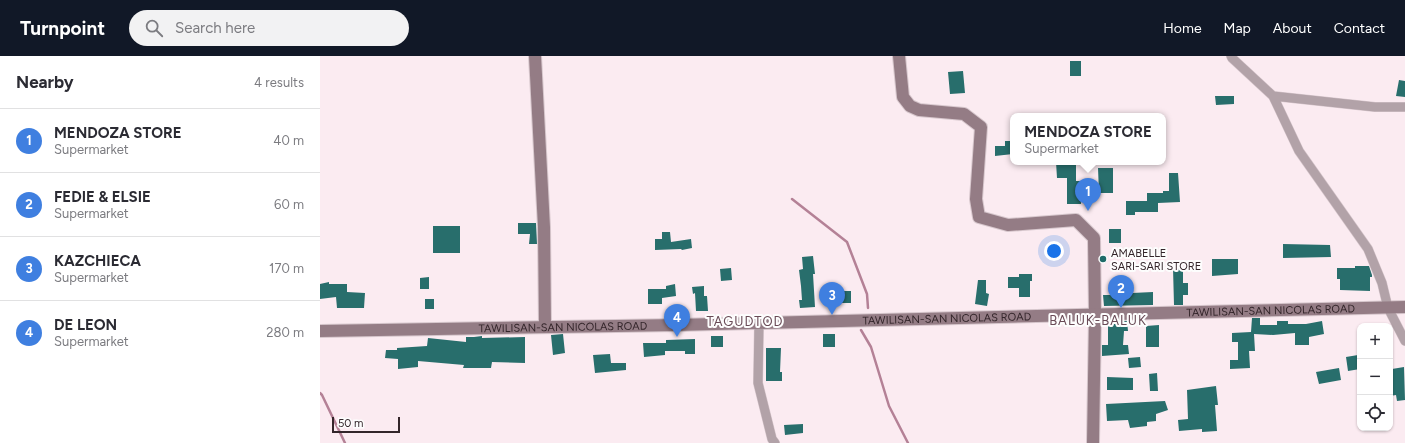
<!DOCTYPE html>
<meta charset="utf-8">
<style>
:root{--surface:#fff;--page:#f2f2f3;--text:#2b2b33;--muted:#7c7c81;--line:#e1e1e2;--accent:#111827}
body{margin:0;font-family:Figtree,sans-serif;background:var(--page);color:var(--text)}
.controls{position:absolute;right:12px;bottom:12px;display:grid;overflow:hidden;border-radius:8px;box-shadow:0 1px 3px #0004}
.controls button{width:36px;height:36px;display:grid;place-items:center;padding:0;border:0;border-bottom:1px solid var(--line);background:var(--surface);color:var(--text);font:20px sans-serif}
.scale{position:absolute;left:12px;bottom:10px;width:68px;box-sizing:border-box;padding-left:4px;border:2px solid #33252a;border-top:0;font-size:11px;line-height:14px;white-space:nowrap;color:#33252a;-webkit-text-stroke:3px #fdfdfd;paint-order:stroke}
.you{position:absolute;left:734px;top:195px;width:14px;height:14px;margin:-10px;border:3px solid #fff;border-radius:50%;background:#1a73e8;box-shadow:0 0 0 6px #1a73e833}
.badge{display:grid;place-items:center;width:26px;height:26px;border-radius:50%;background:var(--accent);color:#fff;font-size:13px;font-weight:700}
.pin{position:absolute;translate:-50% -33px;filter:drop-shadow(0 1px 2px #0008)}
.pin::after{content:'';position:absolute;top:21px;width:14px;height:12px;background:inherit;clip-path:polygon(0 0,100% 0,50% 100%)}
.popup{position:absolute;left:690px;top:57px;width:156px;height:52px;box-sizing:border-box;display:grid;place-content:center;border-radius:8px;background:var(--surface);filter:drop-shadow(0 1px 3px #0005);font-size:13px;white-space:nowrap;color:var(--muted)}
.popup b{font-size:15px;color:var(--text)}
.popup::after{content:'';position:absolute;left:50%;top:100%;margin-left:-8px;border:8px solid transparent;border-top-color:var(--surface)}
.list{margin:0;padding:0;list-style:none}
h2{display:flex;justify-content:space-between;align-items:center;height:52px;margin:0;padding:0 16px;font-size:17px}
h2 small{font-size:13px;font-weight:400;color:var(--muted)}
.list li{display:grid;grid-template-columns:26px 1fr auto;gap:12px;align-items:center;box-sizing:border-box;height:64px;padding:0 16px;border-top:1px solid var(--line)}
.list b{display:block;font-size:15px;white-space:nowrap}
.list p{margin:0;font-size:13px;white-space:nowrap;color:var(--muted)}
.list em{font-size:13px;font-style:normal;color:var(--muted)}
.icon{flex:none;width:22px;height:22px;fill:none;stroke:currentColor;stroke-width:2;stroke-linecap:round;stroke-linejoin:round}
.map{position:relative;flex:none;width:1085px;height:387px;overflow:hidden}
header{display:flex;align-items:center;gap:24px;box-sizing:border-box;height:56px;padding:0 20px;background:var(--accent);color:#fff}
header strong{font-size:19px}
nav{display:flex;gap:22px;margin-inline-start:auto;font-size:14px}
.search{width:280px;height:36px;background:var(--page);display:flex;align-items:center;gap:10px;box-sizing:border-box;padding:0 14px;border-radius:22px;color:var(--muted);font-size:15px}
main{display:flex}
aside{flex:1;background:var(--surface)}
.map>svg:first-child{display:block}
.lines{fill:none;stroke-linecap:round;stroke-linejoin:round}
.stream{stroke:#b48196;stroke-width:2.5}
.building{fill:#286e6c}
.street-casing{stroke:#d7c7cd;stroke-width:10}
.secondary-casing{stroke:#d7c7cd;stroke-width:14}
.street{stroke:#b2a2a8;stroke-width:9}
.secondary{stroke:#947c85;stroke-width:12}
.poi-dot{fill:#1f6b69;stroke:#fdfdfd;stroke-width:1.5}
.labels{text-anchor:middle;stroke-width:4;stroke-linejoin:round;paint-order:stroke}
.poi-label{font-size:11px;fill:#33252a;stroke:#fdfdfd;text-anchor:start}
.street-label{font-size:11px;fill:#33252a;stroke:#fdfdfd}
.quarter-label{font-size:13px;letter-spacing:1px;fill:#694a56;stroke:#fdfdfd}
</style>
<header>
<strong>Turnpoint</strong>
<div class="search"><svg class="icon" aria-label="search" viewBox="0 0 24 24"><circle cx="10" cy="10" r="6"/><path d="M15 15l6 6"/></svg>Search here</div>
<nav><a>Home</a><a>Map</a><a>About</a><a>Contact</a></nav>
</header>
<main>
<aside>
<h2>Nearby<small>4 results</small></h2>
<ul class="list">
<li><span class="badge" style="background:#3f7fe0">1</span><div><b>MENDOZA STORE</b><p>Supermarket</p></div><em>40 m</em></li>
<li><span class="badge" style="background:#3f7fe0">2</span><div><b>FEDIE &amp; ELSIE</b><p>Supermarket</p></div><em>60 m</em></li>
<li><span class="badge" style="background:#3f7fe0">3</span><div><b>KAZCHIECA</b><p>Supermarket</p></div><em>170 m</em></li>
<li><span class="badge" style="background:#3f7fe0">4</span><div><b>DE LEON</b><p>Supermarket</p></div><em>280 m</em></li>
</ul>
</aside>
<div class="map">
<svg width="1085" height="387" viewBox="0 0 1085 387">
<rect width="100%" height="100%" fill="#fbebf1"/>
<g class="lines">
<path class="stream" d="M472 143 527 186 547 238 548 252
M541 274 551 291 569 350 588 387
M0 337 2 339 25 387"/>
</g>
<path class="building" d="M750 5H761V20H750Z
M643 15 645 37 630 38 628 16Z
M1079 24 1085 25V41L1076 40Z
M895 40H914V48L896 49Z
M685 85H693V98L675 100V90H685Z
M736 106H756V125H761V148H747V122H737Z
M778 112H793V137H779Z
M849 117H858L860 146 838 147V156H815V159H806V145H827V137H843V135H849Z
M198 167H216L217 188H209L210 178H198Z
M113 170H140V197H113Z
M789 173H801V187H789Z
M342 176H350L351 186 371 183 372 192 362 194 361 193 335 194V183H342Z
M963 188 1010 189 1011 201 963 202Z
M493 200 495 218H493L495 251 480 252 479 244H482L481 230 479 214 483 213 482 201Z
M892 203H918V218L892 220Z
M1035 210H1049L1052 219V221H1050V235L1020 234V223H1017V212H1035Z
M411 212 412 224 401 225 400 213Z
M853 212H863V227H868V239H863V249H854Z
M699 218H712V225H710V241H699V232H688V221H699Z
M109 221V233H100V222Z
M658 224H666V237L669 238 667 250 655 248Z
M9 226V228H27V236L45 237 44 252H17L16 241 0 243V228Z
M355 228 356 240 342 242V248H328V233H346V230Z
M384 230V240H387L388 255H376L375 237 373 238 372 231Z
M514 235H531V247H514Z
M833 236V249L784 250 783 239H812V237Z
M105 243H114V253H105Z
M932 262H940V269H957V265H968V268H986L1002 265 1004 278 989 281V289H975V277L953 279 934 278 935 295H929L930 312 910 313V304H918V286H912V277L931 276Z
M807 265 808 275H804L803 289H808L809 298 782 300V289H788V266Z
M839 269V291H826V270Z
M243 278 245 297 233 299 231 279Z
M503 278H515V291H503Z
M162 280V282L205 281V307L172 306 171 312H143L144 309 98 305V311L78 313V303L65 302 66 294H77V292L107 290 108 282 146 286V281H154Z
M391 280H403V291H391Z
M375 283V298H365V295H345V299L324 301 323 287H346V284Z
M446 292H461L460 316H462V325H446Z
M290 298 291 307H306V314L275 317 273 299Z
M1038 299 1040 313 1028 315 1026 301Z
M820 301 821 311 809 312 808 302Z
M1084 311 1085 344 1077 345 1076 339 1070 340V322L1073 321 1072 313Z
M1019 312 1021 324 999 328 996 316Z
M837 317 838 335H830L829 318Z
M787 321 813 322V334H787Z
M896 330 898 349H895L897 375 882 376V373L859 375 858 364 868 363 867 334Z
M845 345 848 354 836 358V365L827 366V370L810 372 808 364 787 365 786 348Z
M483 368V377L465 379 464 369Z"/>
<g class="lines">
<defs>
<path id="street" d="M911 0 912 2 953 40 979 95 1048 193 1062 227 1068 252 1085 285
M953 40 1055 51H1085
M439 267 438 327 452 383 455 387"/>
<g id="secondary">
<path d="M215 0 224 171 225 271"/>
<path d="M579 0 583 41 590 50 599 54 644 58 661 71 656 143 659 161 688 169 756 164 774 182 775 259 773 387"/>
<path id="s1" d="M0 275 357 269 1085 251"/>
</g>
</defs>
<use href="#street" class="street-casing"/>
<use href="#secondary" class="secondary-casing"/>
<use href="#street" class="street"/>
<use href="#secondary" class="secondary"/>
</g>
<circle class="poi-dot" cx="783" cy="203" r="4"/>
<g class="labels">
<g class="poi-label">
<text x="791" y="201">AMABELLE<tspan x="791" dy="13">SARI-SARI STORE</tspan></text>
</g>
<g class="street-label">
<text dy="4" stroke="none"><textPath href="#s1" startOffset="951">TAWILISAN-SAN NICOLAS ROAD</textPath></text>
<text dy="4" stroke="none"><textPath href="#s1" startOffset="627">TAWILISAN-SAN NICOLAS ROAD</textPath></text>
<text dy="4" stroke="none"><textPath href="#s1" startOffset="243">TAWILISAN-SAN NICOLAS ROAD</textPath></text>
</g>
<g class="quarter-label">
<text x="778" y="269">BALUK-BALUK</text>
<text x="425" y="270">TAGUDTOD</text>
</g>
</g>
</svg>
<div class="controls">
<button>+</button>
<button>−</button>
<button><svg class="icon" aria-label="locate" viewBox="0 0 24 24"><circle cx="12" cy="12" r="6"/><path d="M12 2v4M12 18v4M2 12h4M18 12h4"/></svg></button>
</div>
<div class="scale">50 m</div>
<div class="you"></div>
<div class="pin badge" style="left:768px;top:155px;background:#3f7fe0">1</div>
<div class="popup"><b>MENDOZA STORE</b>Supermarket</div>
<div class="pin badge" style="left:801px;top:252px;background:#3f7fe0">2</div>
<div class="pin badge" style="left:512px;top:259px;background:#3f7fe0">3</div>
<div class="pin badge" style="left:357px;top:281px;background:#3f7fe0">4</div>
</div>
</main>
